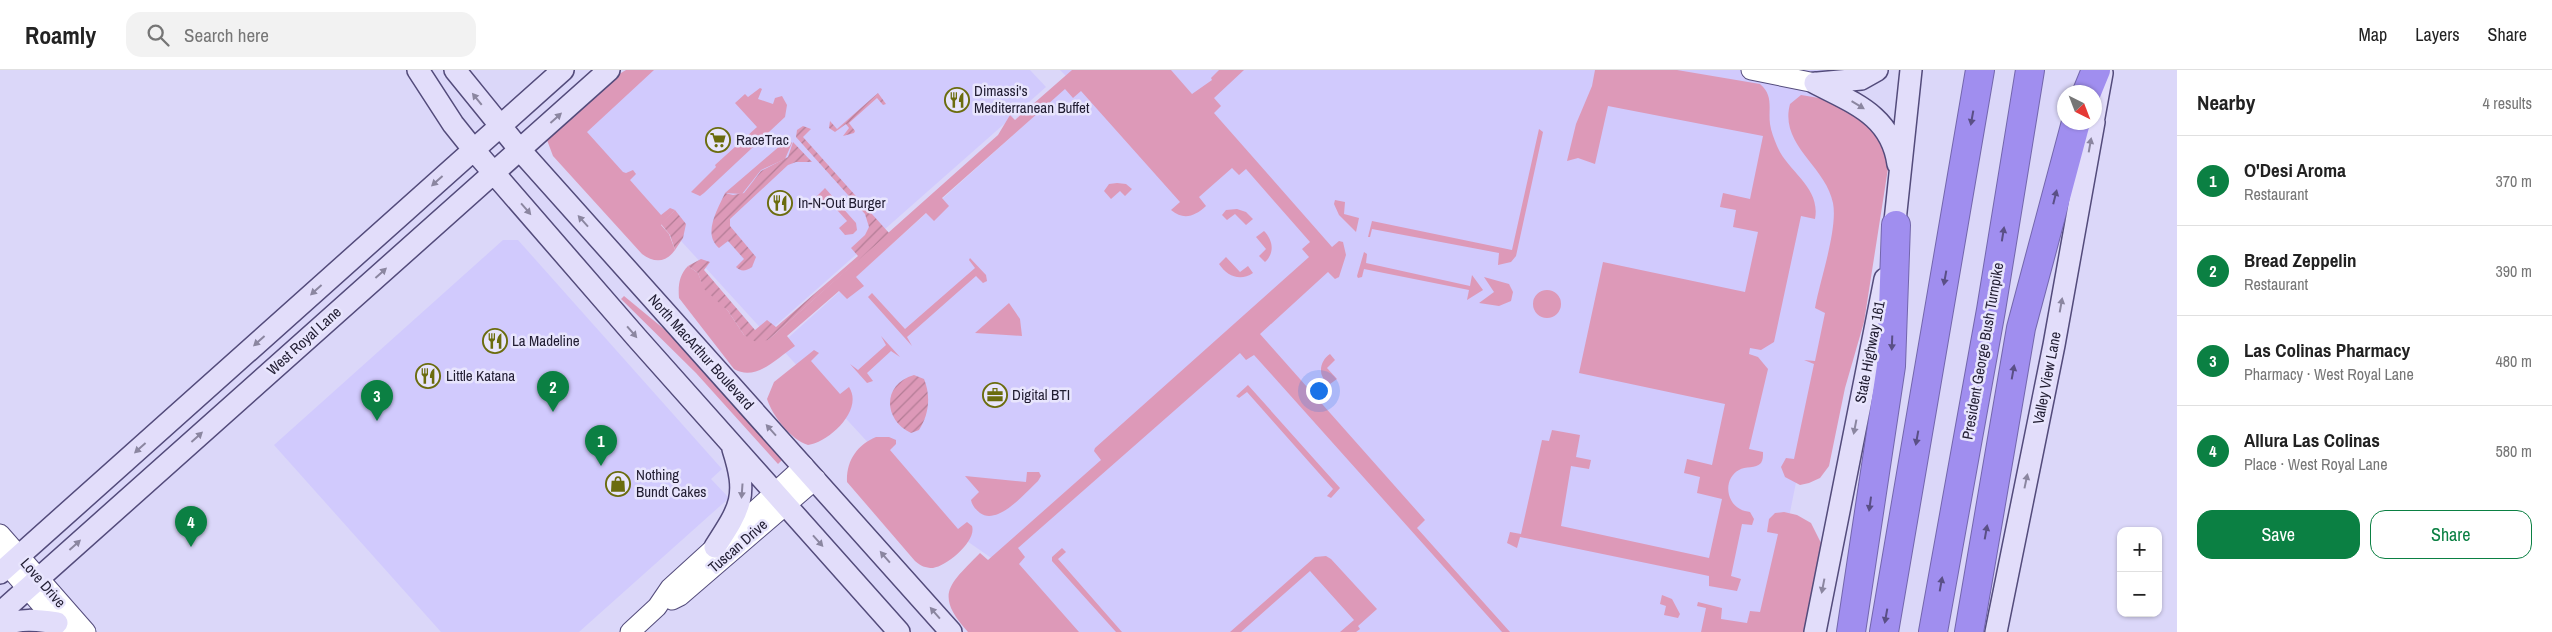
<!DOCTYPE html>
<meta charset="utf-8">
<style>
:root{--surface:#fff;--page:#f2f2f2;--text:#222;--muted:#767676;--line:#e0e0e0;--accent:#0b8043}
body{margin:0;font-family:"Archivo Narrow",sans-serif;background:var(--page);color:var(--text)}
.controls{position:absolute;right:15px;bottom:15px;display:grid;overflow:hidden;border-radius:10px;box-shadow:0 1px 4px #0004}
.controls button{width:45px;height:45px;display:grid;place-items:center;padding:0;border:0;border-bottom:1px solid var(--line);background:var(--surface);color:var(--text);font:25px sans-serif}
.compass{position:absolute;left:2057px;top:15px;width:45px;height:45px;border-radius:50%;background:var(--surface);box-shadow:0 1px 4px #0004;rotate:138deg}
.you{position:absolute;left:1318px;top:320px;width:18px;height:18px;margin:-12px;border:4px solid #fff;border-radius:50%;background:#1a73e8;box-shadow:0 0 0 8px #1a73e833}
.badge{display:grid;place-items:center;width:32px;height:32px;border-radius:50%;background:var(--accent);color:#fff;font-size:16px;font-weight:700}
.pin{position:absolute;translate:-50% -41px;filter:drop-shadow(0 1px 2px #0008)}
.pin::after{content:'';position:absolute;top:26px;width:18px;height:15px;background:inherit;clip-path:polygon(0 0,100% 0,50% 100%)}
.list{margin:0;padding:0;list-style:none}
h2{display:flex;justify-content:space-between;align-items:center;height:65px;margin:0;padding:0 20px;font-size:21px}
h2 small{font-size:16px;font-weight:400;color:var(--muted)}
.list li{display:grid;grid-template-columns:32px 1fr auto;gap:15px;align-items:center;box-sizing:border-box;height:90px;padding:0 20px;border-top:1px solid var(--line)}
.list b{display:block;font-size:19px;white-space:nowrap}
.list p{margin:0;font-size:16px;white-space:nowrap;color:var(--muted)}
.list em{font-size:16px;font-style:normal;color:var(--muted)}
.actions{display:flex;gap:10px;padding:15px 20px}
.actions a{flex:1;padding:11px 0;border:1px solid var(--accent);border-radius:15px;text-align:center;font-size:18px;color:var(--accent)}
.actions .main{background:var(--accent);color:#fff}
.icon{flex:none;width:28px;height:28px;fill:none;stroke:currentColor;stroke-width:2;stroke-linecap:round;stroke-linejoin:round}
.map{position:relative;flex:none;width:2177px;height:562px;overflow:hidden}
header{display:flex;align-items:center;gap:30px;box-sizing:border-box;height:70px;padding:0 25px;background:var(--surface);border-bottom:1px solid var(--line)}
header strong{font-size:24px}
nav{display:flex;gap:28px;margin-inline-start:auto;font-size:18px}
.search{width:350px;height:45px;background:var(--page);display:flex;align-items:center;gap:12px;box-sizing:border-box;padding:0 18px;border-radius:15px;color:var(--muted);font-size:19px}
main{display:flex}
aside{flex:1;background:var(--surface)}
.map>svg:first-child{display:block}
.built{fill:#d1cafd}
.grass{fill:#dd99b8}
.garden{fill:url(#garden-furrows)}
.lines{fill:none;stroke-linecap:round;stroke-linejoin:round}
.tertiary-casing{stroke:#534b7b;stroke-width:21}
.secondary-casing{stroke:#534b7b;stroke-width:24}
.motorway-casing{stroke:#7366ac;stroke-width:30}
.tertiary{stroke:#fff;stroke-width:19}
.secondary{stroke:#e2ddfa;stroke-width:21}
.motorway{stroke:#a08eef;stroke-width:28}
.oneway{fill:#8b86a0}
.oneway2{fill:#5a4f86}
.labels{text-anchor:middle;stroke-width:5;stroke-linejoin:round;paint-order:stroke}
.poi-label{font-size:15px;fill:#201c31;stroke:#e8e5fd;text-anchor:start}
.street-label{font-size:15px;fill:#201c31;stroke:#e8e5fd}
</style>
<header>
<strong>Roamly</strong>
<div class="search"><svg class="icon" aria-label="search" viewBox="0 0 24 24"><circle cx="10" cy="10" r="6"/><path d="M15 15l6 6"/></svg>Search here</div>
<nav><a>Map</a><a>Layers</a><a>Share</a></nav>
</header>
<main>
<div class="map">
<svg width="2177" height="562" viewBox="0 0 2177 562">
<defs>
<pattern id="garden-furrows" width="10" height="10" patternUnits="userSpaceOnUse" patternTransform="scale(1.25)"><rect width="10" height="10" fill="#dd99b8"/><path d="M-1 1l2-2M0 10L10 0M9 11l2-2" fill="none" stroke="#b37c96"/></pattern>
</defs>
<rect width="100%" height="100%" fill="#dbd7f9"/>
<path class="built" d="M643 0H1030L1046 17 766 264 578 58Z
M1060 0H1829L1802 53 1847 158 1766 562H1061L997 492 944 455 779 276 1072 12Z
M503 170H518L722 399 711 409 729 428 579 562H441L274 375Z"/>
<path class="grass" d="M626 0H654L587 62 623 102 626 103 633 100 636 104 630 110 661 145 670 138 675 140 661 155 669 164 675 180C666 193 654 193 642 184L553 86 547 70 609 10Z
M1072 0H1171L1192 24 1212 10 1211 8 1219 0H1244L1214 28 1221 36 1214 43 1332 177 1339 171 1343 172 1346 185 1339 207 1335 209 1328 202 1260 264 1425 450 1417 458 1510 562H1502L1254 285 1246 290 1240 283 1018 478 1025 487 1019 494 1079 562H968C934 524 949 515 980 483L988 490 1101 390 1094 381 1095 378 1309 187 1302 179 1310 172 1246 99 1239 105 1232 98 1199 127 1206 136C1195 146 1184 151 1171 140L1180 132 1081 21 1073 28 1065 19 942 128 949 136 934 151 926 143 856 207 864 216 847 229 839 221 787 266 795 276C777 288 756 312 734 299L679 228C678 216 679 205 688 196L698 203 702 213 728 241 744 265 768 270 998 65 1010 45 1015 50Z
M1595 0H1677L1760 14C1774 26 1768 38 1770 54 1771 61 1774 69 1777 76 1788 102 1821 117 1815 149L1801 146 1774 272 1761 280 1750 278 1749 284 1758 287 1768 299 1749 379 1763 382C1763 386 1763 390 1761 393 1756 399 1745 396 1739 400 1724 408 1725 431 1740 439 1743 441 1747 441 1750 442L1754 449 1752 455 1742 454 1731 506 1741 509 1737 521 1709 516V506L1520 467 1517 478 1507 473 1510 462 1521 464 1542 370 1549 371 1552 360 1580 365 1576 387 1591 390 1589 399 1571 396 1561 456 1709 488 1722 429 1697 423 1700 407 1684 403 1687 389 1712 395 1725 334 1579 303 1603 192 1745 222 1758 162 1733 157 1736 140 1720 137 1723 123 1750 129 1763 66 1608 36 1595 94 1578 88 1567 91 1576 54 1592 16Z
M760 18 762 19 758 29 773 34 775 28 782 26 787 35 785 47 704 123 700 126 691 122 716 97 715 95 757 57 735 33 745 24 748 27Z
M1801 25 1843 32 1872 49 1889 92 1864 252 1845 318 1829 396 1820 408 1809 413 1800 415 1785 407 1781 397 1786 388 1794 389 1814 294 1804 290 1815 291 1825 243 1815 238C1820 210 1838 159 1833 133 1826 96 1779 75 1790 34Z
M1539 59 1543 62 1516 186 1511 192 1498 195 1499 183 1372 159 1370 167H1368L1372 151 1512 180Z
M788 69 792 73 785 89 761 100 742 124 725 123Z
M1117 113 1126 114 1132 119 1125 126 1120 121 1111 129 1104 121 1109 114Z
M825 118 856 153 857 160 853 164 845 165 839 158 847 151 829 131 821 137 814 129Z
M1335 130 1345 132 1344 144 1359 148 1356 162 1339 145 1334 134Z
M1237 139 1246 142 1253 149 1246 155 1235 144 1227 150 1222 145 1226 140Z
M1264 161C1273 170 1275 183 1265 192L1259 186 1266 179 1256 167Z
M1364 182 1367 184 1366 193 1470 216 1472 205 1483 220 1467 230 1469 220 1364 199 1362 207 1358 208 1357 206Z
M1226 187 1240 202 1248 196 1253 203C1240 212 1227 206 1219 194Z
M970 188 986 205 987 211 983 213 976 206 907 267 912 276 868 227 872 223 905 259 975 198 969 190Z
M1484 207 1509 214 1513 222 1511 231 1499 236 1479 233 1494 222Z
M1533 234a14 14 0 1 1 28 0a14 14 0 1 1-28 0Z
M624 226 681 273 777 382 782 390 778 394 696 303 621 229Z
M1009 233 1020 249 1022 266 975 263Z
M881 266 900 287 891 281 867 303 873 311 867 313 850 294 858 300 886 275Z
M814 280 819 283 811 291 840 324 849 317C864 340 829 372 808 375 791 370 772 345 767 329L774 312Z
M1330 284 1335 290 1327 298 1337 309 1330 314C1317 308 1319 291 1330 284Z
M1248 315 1340 418 1331 428 1327 426 1333 419 1247 322 1239 328 1236 326Z
M876 367H889L896 370V374L890 380 958 459 967 452 972 456C977 471 947 496 933 498 925 498 921 496 915 491L847 412C846 391 857 375 876 367Z
M1027 402H1039L1041 406 1038 411C1026 422 998 456 980 443 975 439 972 435 971 430L979 422 965 406 1026 412Z
M1784 442 1797 445 1811 453 1821 473 1804 562H1701L1706 538 1697 536 1698 532 1722 538 1721 549 1747 553 1750 541 1760 542 1778 464 1767 462 1769 449 1775 443Z
M1062 478 1066 482 1058 489 1122 562H1116L1052 491V487Z
M1326 486 1331 489 1377 539 1358 556 1360 559 1356 562H1340L1354 550 1310 501 1241 562H1230L1315 487Z
M1662 525 1672 529 1680 544 1678 548 1664 545 1666 536 1660 534Z"/>
<path class="garden" d="M878 23 886 34 883 35 877 28 849 53 855 61 854 63 843 66 849 58 846 54 835 62 829 58 830 51 837 59Z
M803 56 811 59 803 67 889 163 768 270 756 272 744 265 728 241 704 219 698 203 688 196 701 189 710 192 704 200 755 260 767 250 776 257 858 186 851 178 865 165 869 157 865 144 796 67 797 60Z
M793 72 812 92H796L788 95 730 149V156L756 187 752 197C746 201 741 202 736 197L744 189 728 171 719 178C702 164 718 139 725 123L733 125 744 123 761 101 788 87Z
M675 140 686 154 683 168 675 180 670 165 661 154Z
M914 305 924 309C931 326 929 345 919 360L911 363C883 350 882 314 914 305Z"/>
<g class="lines">
<defs>
<path id="tertiary" d="M1751 0 1815 13
M0 464 86 562
M0 487 65 562
M672 530 680 526 816 409
M630 562 657 537 670 518 804 396"/>
<path id="secondary" d="M418 0 453 54 473 79 637 268 899 562
M455 0 520 80 951 562
M1815 13C1853 33 1891 45 1898 94
M1818 13 1861 9 1877 0
M2094 47 2102 3
M1893 170 1911 0
M715 477C741 437 748 426 733 379
M0 503 563 0
M0 543 609 0
M0 556C20 548 37 550 57 553
M1815 562 1885 209
M1996 562 2054 275 2094 52"/>
<path id="motorway" d="M2087 22 2096 0
M1851 562 1891 296 1896 155
M1884 562 1980 0
M1933 562 1991 240 2030 0
M1969 562 2021 258 2076 52"/>
</defs>
<use href="#tertiary" class="tertiary-casing"/>
<use href="#secondary" class="secondary-casing"/>
<use href="#motorway" class="motorway-casing"/>
<use href="#tertiary" class="tertiary"/>
<use href="#secondary" class="secondary"/>
<use href="#motorway" class="motorway"/>
</g>
<defs><path id="oneway-solid" d="M-6-.8H1V-3.2L6.5 0L1 3.2V.8H-6Z" transform="scale(1.25)"/></defs>
<g class="oneway">
<use href="#oneway-solid" transform="translate(477 29) rotate(-129)"/>
<use href="#oneway-solid" transform="translate(1858 35) rotate(31)"/>
<use href="#oneway-solid" transform="translate(556 48) rotate(-42)"/>
<use href="#oneway-solid" transform="translate(2090 75) rotate(-80)"/>
<use href="#oneway-solid" transform="translate(437 111) rotate(138)"/>
<use href="#oneway-solid" transform="translate(526 139) rotate(49)"/>
<use href="#oneway-solid" transform="translate(583 151) rotate(-132)"/>
<use href="#oneway-solid" transform="translate(381 203) rotate(-42)"/>
<use href="#oneway-solid" transform="translate(316 220) rotate(138)"/>
<use href="#oneway-solid" transform="translate(2061 235) rotate(-80)"/>
<use href="#oneway-solid" transform="translate(632 262) rotate(49)"/>
<use href="#oneway-solid" transform="translate(259 271) rotate(138)"/>
<use href="#oneway-solid" transform="translate(1855 357) rotate(101)"/>
<use href="#oneway-solid" transform="translate(771 360) rotate(-132)"/>
<use href="#oneway-solid" transform="translate(197 367) rotate(-42)"/>
<use href="#oneway-solid" transform="translate(140 378) rotate(138)"/>
<use href="#oneway-solid" transform="translate(2026 411) rotate(-78)"/>
<use href="#oneway-solid" transform="translate(742 421) rotate(94)"/>
<use href="#oneway-solid" transform="translate(818 471) rotate(48)"/>
<use href="#oneway-solid" transform="translate(75 475) rotate(-42)"/>
<use href="#oneway-solid" transform="translate(885 487) rotate(-131)"/>
<use href="#oneway-solid" transform="translate(1823 516) rotate(101)"/>
<use href="#oneway-solid" transform="translate(935 543) rotate(-131)"/>
</g>
<g class="oneway2">
<use href="#oneway-solid" transform="translate(1972 48) rotate(100)"/>
<use href="#oneway-solid" transform="translate(2055 127) rotate(-76)"/>
<use href="#oneway-solid" transform="translate(2003 164) rotate(-81)"/>
<use href="#oneway-solid" transform="translate(1945 208) rotate(100)"/>
<use href="#oneway-solid" transform="translate(1892 273) rotate(92)"/>
<use href="#oneway-solid" transform="translate(2013 302) rotate(-80)"/>
<use href="#oneway-solid" transform="translate(1917 368) rotate(100)"/>
<use href="#oneway-solid" transform="translate(1870 434) rotate(98)"/>
<use href="#oneway-solid" transform="translate(1986 462) rotate(-80)"/>
<use href="#oneway-solid" transform="translate(1941 514) rotate(-80)"/>
<use href="#oneway-solid" transform="translate(1886 546) rotate(100)"/>
</g>
<defs>
<symbol id="restaurant-ring" viewBox="-11 -11 22 22"><circle r="9.5" fill="#e8e5fd" stroke="#6b6c0e" stroke-width="1.5"/><path d="M-5-6h1v4h1v-4h1v4h1v-4h1v5L-1.5 .5V6h-2V.5L-5-1ZM5-6V6H3V1.5H1.5Q1.5-4 5-6Z" fill="#6b6c0e"/></symbol>
<symbol id="supermarket-ring" viewBox="-11 -11 22 22"><circle r="9.5" fill="#e8e5fd" stroke="#6b6c0e" stroke-width="1.5"/><path d="M-6-5.5h2.5l.6 2H6L4.5 2H-2.5L-4.4-4H-6ZM-1.5 3.2a1.3 1.3 0 1 0 .1 0ZM3 3.2a1.3 1.3 0 1 0 .1 0Z" fill="#6b6c0e"/></symbol>
<symbol id="office-ring" viewBox="-11 -11 22 22"><circle r="9.5" fill="#e8e5fd" stroke="#6b6c0e" stroke-width="1.5"/><path d="M-6-3h4V-5.5h4V-3h4V5H-6ZM-1-4.5V-3h2v-1.5ZM-6 0V1H6V0Z" fill="#6b6c0e"/></symbol>
<symbol id="shop-ring" viewBox="-11 -11 22 22"><circle r="9.5" fill="#e8e5fd" stroke="#6b6c0e" stroke-width="1.5"/><path d="M-5-2.5h2.3a2.7 3.5 0 0 1 5.4 0H5L5.5 6h-11ZM-1.5-2.5h3a1.5 2.3 0 0 0-3 0Z" fill="#6b6c0e"/></symbol>
</defs>
<g fill-rule="evenodd">
<use href="#restaurant-ring" x="943" y="16" width="28" height="28"/>
<use href="#supermarket-ring" x="704" y="56" width="28" height="28"/>
<use href="#restaurant-ring" x="766" y="119" width="28" height="28"/>
<use href="#restaurant-ring" x="481" y="257" width="28" height="28"/>
<use href="#restaurant-ring" x="414" y="292" width="28" height="28"/>
<use href="#office-ring" x="981" y="311" width="28" height="28"/>
<use href="#shop-ring" x="604" y="400" width="28" height="28"/>
</g>
<g class="labels">
<g class="poi-label">
<text x="974" y="26">Dimassi's<tspan x="974" dy="17">Mediterranean Buffet</tspan></text>
<text x="736" y="75">RaceTrac</text>
<text x="798" y="138">In-N-Out Burger</text>
<text x="512" y="276">La Madeline</text>
<text x="446" y="311">Little Katana</text>
<text x="1012" y="330">Digital BTI</text>
<text x="636" y="410">Nothing<tspan x="636" dy="17">Bundt Cakes</tspan></text>
</g>
<g class="street-label">
<text transform="translate(304 271) rotate(-42)" y="5">West Royal Lane</text>
<text transform="translate(1983 281) rotate(-80)" y="5">President George Bush Turnpike</text>
<text transform="translate(701 282) rotate(48)" y="5">North MacArthur Boulevard</text>
<text transform="translate(1870 282) rotate(-79)" y="5">State Highway 161</text>
<text transform="translate(2047 308) rotate(-79)" y="5">Valley View Lane</text>
<text transform="translate(738 476) rotate(-41)" y="5">Tuscan Drive</text>
<text transform="translate(43 513) rotate(49)" y="5">Love Drive</text>
</g>
</g>
</svg>
<div class="controls">
<button>+</button>
<button>−</button>
</div>
<svg class="compass" viewBox="-18 -18 36 36"><path d="M0-13l5 13h-10z" fill="#e53935"/><path d="M0 13l5-13h-10z" fill="#767676"/></svg>
<div class="you"></div>
<div class="pin badge" style="left:601px;top:396px">1</div>
<div class="pin badge" style="left:553px;top:342px">2</div>
<div class="pin badge" style="left:377px;top:351px">3</div>
<div class="pin badge" style="left:191px;top:477px">4</div>
</div>
<aside>
<h2>Nearby<small>4 results</small></h2>
<ul class="list">
<li><span class="badge">1</span><div><b>O'Desi Aroma</b><p>Restaurant</p></div><em>370 m</em></li>
<li><span class="badge">2</span><div><b>Bread Zeppelin</b><p>Restaurant</p></div><em>390 m</em></li>
<li><span class="badge">3</span><div><b>Las Colinas Pharmacy</b><p>Pharmacy · West Royal Lane</p></div><em>480 m</em></li>
<li><span class="badge">4</span><div><b>Allura Las Colinas</b><p>Place · West Royal Lane</p></div><em>580 m</em></li>
</ul>
<div class="actions"><a class="main">Save</a><a>Share</a></div>
</aside>
</main>
